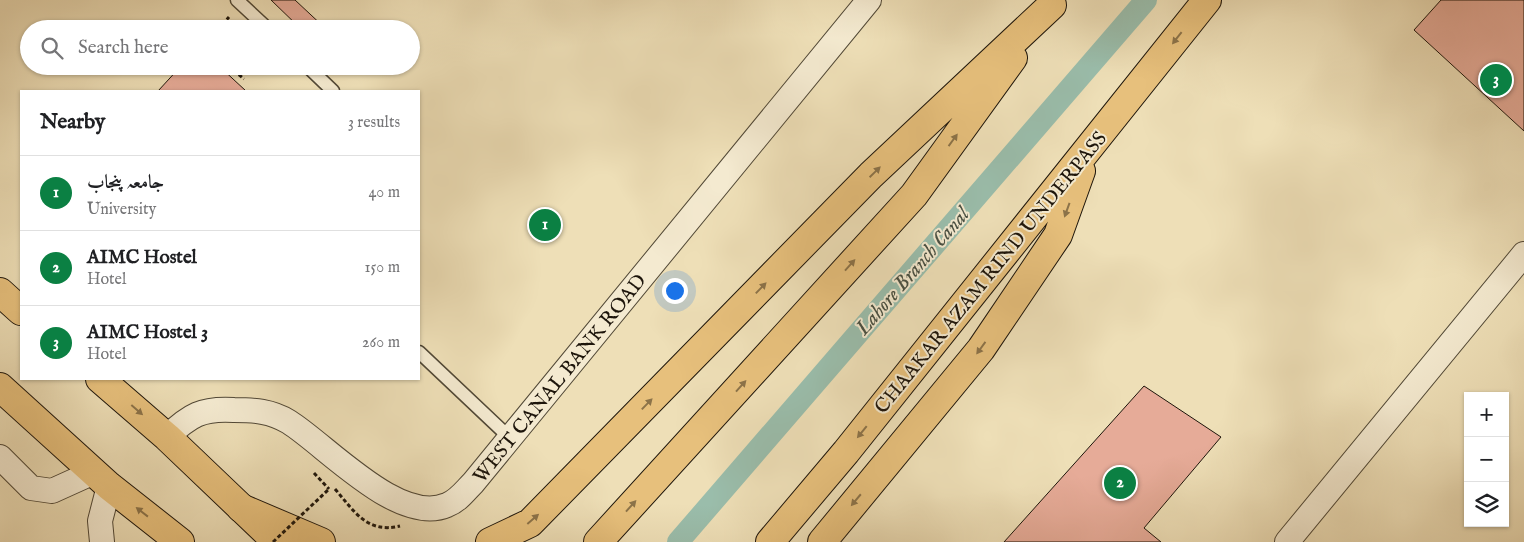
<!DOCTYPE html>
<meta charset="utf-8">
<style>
:root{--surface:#fff;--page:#f2f2f2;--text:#202124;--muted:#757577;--line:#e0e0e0;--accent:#0b8043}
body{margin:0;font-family:"IM FELL English",Amiri,serif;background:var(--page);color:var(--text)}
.controls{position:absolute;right:15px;bottom:15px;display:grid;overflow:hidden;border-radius:0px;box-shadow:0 1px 4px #0004}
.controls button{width:45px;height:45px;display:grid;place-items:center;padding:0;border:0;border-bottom:1px solid var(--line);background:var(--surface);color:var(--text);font:25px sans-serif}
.you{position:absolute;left:674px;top:290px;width:18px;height:18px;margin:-12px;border:4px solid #fff;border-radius:50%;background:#1a73e8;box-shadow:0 0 0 8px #1a73e833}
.badge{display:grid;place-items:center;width:32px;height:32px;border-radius:50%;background:var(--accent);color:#fff;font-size:16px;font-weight:700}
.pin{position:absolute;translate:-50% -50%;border:2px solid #fff;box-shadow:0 1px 5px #0006}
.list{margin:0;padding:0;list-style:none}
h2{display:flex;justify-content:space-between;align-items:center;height:65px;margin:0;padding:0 20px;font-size:21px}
h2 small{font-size:16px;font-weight:400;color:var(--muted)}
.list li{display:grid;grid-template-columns:32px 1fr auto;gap:15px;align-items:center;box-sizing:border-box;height:75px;padding:0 20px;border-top:1px solid var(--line)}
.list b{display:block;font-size:19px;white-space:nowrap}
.list p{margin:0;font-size:16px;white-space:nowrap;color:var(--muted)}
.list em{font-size:16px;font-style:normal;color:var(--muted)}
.icon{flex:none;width:28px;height:28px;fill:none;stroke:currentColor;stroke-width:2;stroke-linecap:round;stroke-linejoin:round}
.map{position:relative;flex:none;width:1524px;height:542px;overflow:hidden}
.search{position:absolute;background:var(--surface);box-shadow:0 1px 4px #0004;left:20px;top:20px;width:400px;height:55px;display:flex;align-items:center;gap:12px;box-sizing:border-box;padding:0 18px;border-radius:28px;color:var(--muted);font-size:19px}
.panel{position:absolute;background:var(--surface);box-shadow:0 1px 4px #0004;left:20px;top:90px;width:400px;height:290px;border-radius:0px}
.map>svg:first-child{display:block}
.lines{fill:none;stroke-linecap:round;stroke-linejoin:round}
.canal{stroke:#9abdab;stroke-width:22}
.building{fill:#e6ab98;stroke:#1d150b}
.service-casing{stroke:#514836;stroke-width:15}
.minor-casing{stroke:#514836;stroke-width:26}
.primary-casing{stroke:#1d150b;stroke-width:30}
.trunk-casing{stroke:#1d150b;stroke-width:30}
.path{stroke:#1d150b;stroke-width:3;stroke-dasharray:4 2.5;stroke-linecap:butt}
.service{stroke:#f4ead0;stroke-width:12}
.minor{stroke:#f4ead0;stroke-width:24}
.primary{stroke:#e7c07c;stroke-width:28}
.trunk{stroke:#e7c07c;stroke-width:28}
.path-bridge{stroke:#1d150b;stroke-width:3;stroke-dasharray:4 2.5;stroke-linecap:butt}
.oneway{fill:#8c7349}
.labels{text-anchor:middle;stroke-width:4;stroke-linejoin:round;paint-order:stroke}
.street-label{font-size:20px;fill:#1d150b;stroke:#f4ead0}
.water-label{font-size:21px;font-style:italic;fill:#495043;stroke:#f4ead0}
</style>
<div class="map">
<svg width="1524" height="542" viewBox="0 0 1524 542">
<rect width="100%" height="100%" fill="#eedfb7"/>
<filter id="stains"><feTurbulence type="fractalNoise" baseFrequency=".004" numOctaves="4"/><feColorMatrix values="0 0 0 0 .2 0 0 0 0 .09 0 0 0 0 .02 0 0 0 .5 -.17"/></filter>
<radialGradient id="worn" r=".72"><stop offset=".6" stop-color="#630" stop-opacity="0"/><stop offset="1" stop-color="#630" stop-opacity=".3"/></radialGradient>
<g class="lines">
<path class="canal" d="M678 542 1146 0"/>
</g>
<path class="building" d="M271 0H295L326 29H301Z
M1441 0H1524V131L1414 30Z
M181 66H219L246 91H158Z
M1144 386 1221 437 1144 528 1161 542H1004Z"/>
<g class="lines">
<defs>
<path id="service" d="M237 0 268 29
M307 66 333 91
M419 352 510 438"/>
<path id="minor" d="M167 437C190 415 202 408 234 410 254 410 271 411 289 422 327 446 399 526 447 505 458 501 465 491 473 483L869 0
M0 457 31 488 52 491 94 472
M102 542 100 521 109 486
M1287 542 1524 254"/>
<path id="primary" d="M0 292 21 311
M100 379 167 437 277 542
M0 387 109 486 180 542"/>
<path id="trunk" d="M241 508 321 542
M490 542 530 523 871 175 1052 5
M598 542 914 195 1013 58
M770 542 846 452 1207 0
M822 542 981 349 1058 235 1081 171"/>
</defs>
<use href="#service" class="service-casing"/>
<use href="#minor" class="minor-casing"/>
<use href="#primary" class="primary-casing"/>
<use href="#trunk" class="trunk-casing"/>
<path class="path" d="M218 29 229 17
M229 66 244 79
M314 473 329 489
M335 489C354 511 367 534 400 526"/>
<use href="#service" class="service"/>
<use href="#minor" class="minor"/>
<use href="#primary" class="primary"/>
<use href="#trunk" class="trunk"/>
<path class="path-bridge" d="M273 542 329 489"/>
</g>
<defs><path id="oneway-solid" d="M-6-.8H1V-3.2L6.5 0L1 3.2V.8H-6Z" transform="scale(1.25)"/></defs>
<g class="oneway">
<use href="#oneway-solid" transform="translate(1177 38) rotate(128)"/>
<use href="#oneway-solid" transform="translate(953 140) rotate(-54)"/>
<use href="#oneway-solid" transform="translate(875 172) rotate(-44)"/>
<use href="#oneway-solid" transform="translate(1067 210) rotate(110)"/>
<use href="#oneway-solid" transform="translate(850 265) rotate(-48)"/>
<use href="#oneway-solid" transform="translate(761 288) rotate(-46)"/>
<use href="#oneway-solid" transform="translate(981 348) rotate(126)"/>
<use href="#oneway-solid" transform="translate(741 386) rotate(-48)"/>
<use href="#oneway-solid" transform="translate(647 404) rotate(-46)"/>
<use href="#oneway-solid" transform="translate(137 410) rotate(41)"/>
<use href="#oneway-solid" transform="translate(862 432) rotate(129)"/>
<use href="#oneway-solid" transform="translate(856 500) rotate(130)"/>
<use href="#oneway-solid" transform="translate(631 506) rotate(-48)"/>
<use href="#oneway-solid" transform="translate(142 512) rotate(-142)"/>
<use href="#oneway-solid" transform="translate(533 519) rotate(-41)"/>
</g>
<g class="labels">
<g class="street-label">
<text transform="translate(990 272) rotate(-51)" y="7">CHAAKAR AZAM RIND UNDERPASS</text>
<text transform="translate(559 378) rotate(-51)" y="7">WEST CANAL BANK ROAD</text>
</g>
<g class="water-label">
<text transform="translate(912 271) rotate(-49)" y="7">Lahore Branch Canal</text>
</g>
</g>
<rect width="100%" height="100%" filter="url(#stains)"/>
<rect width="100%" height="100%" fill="url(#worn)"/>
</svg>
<div class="controls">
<button>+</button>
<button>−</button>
<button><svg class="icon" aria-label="layers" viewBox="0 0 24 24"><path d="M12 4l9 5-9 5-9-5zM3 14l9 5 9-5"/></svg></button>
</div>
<div class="you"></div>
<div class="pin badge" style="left:545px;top:225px">1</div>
<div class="pin badge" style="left:1120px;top:483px">2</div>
<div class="pin badge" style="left:1496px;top:80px">3</div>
<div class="search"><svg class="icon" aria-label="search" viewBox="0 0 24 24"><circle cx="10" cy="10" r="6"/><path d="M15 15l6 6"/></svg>Search here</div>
<section class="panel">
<h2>Nearby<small>3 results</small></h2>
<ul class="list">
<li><span class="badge">1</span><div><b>جامعہ پنجاب</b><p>University</p></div><em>40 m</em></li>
<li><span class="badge">2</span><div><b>AIMC Hostel</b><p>Hotel</p></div><em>150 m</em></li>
<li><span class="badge">3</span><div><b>AIMC Hostel 3</b><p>Hotel</p></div><em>260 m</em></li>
</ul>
</section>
</div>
